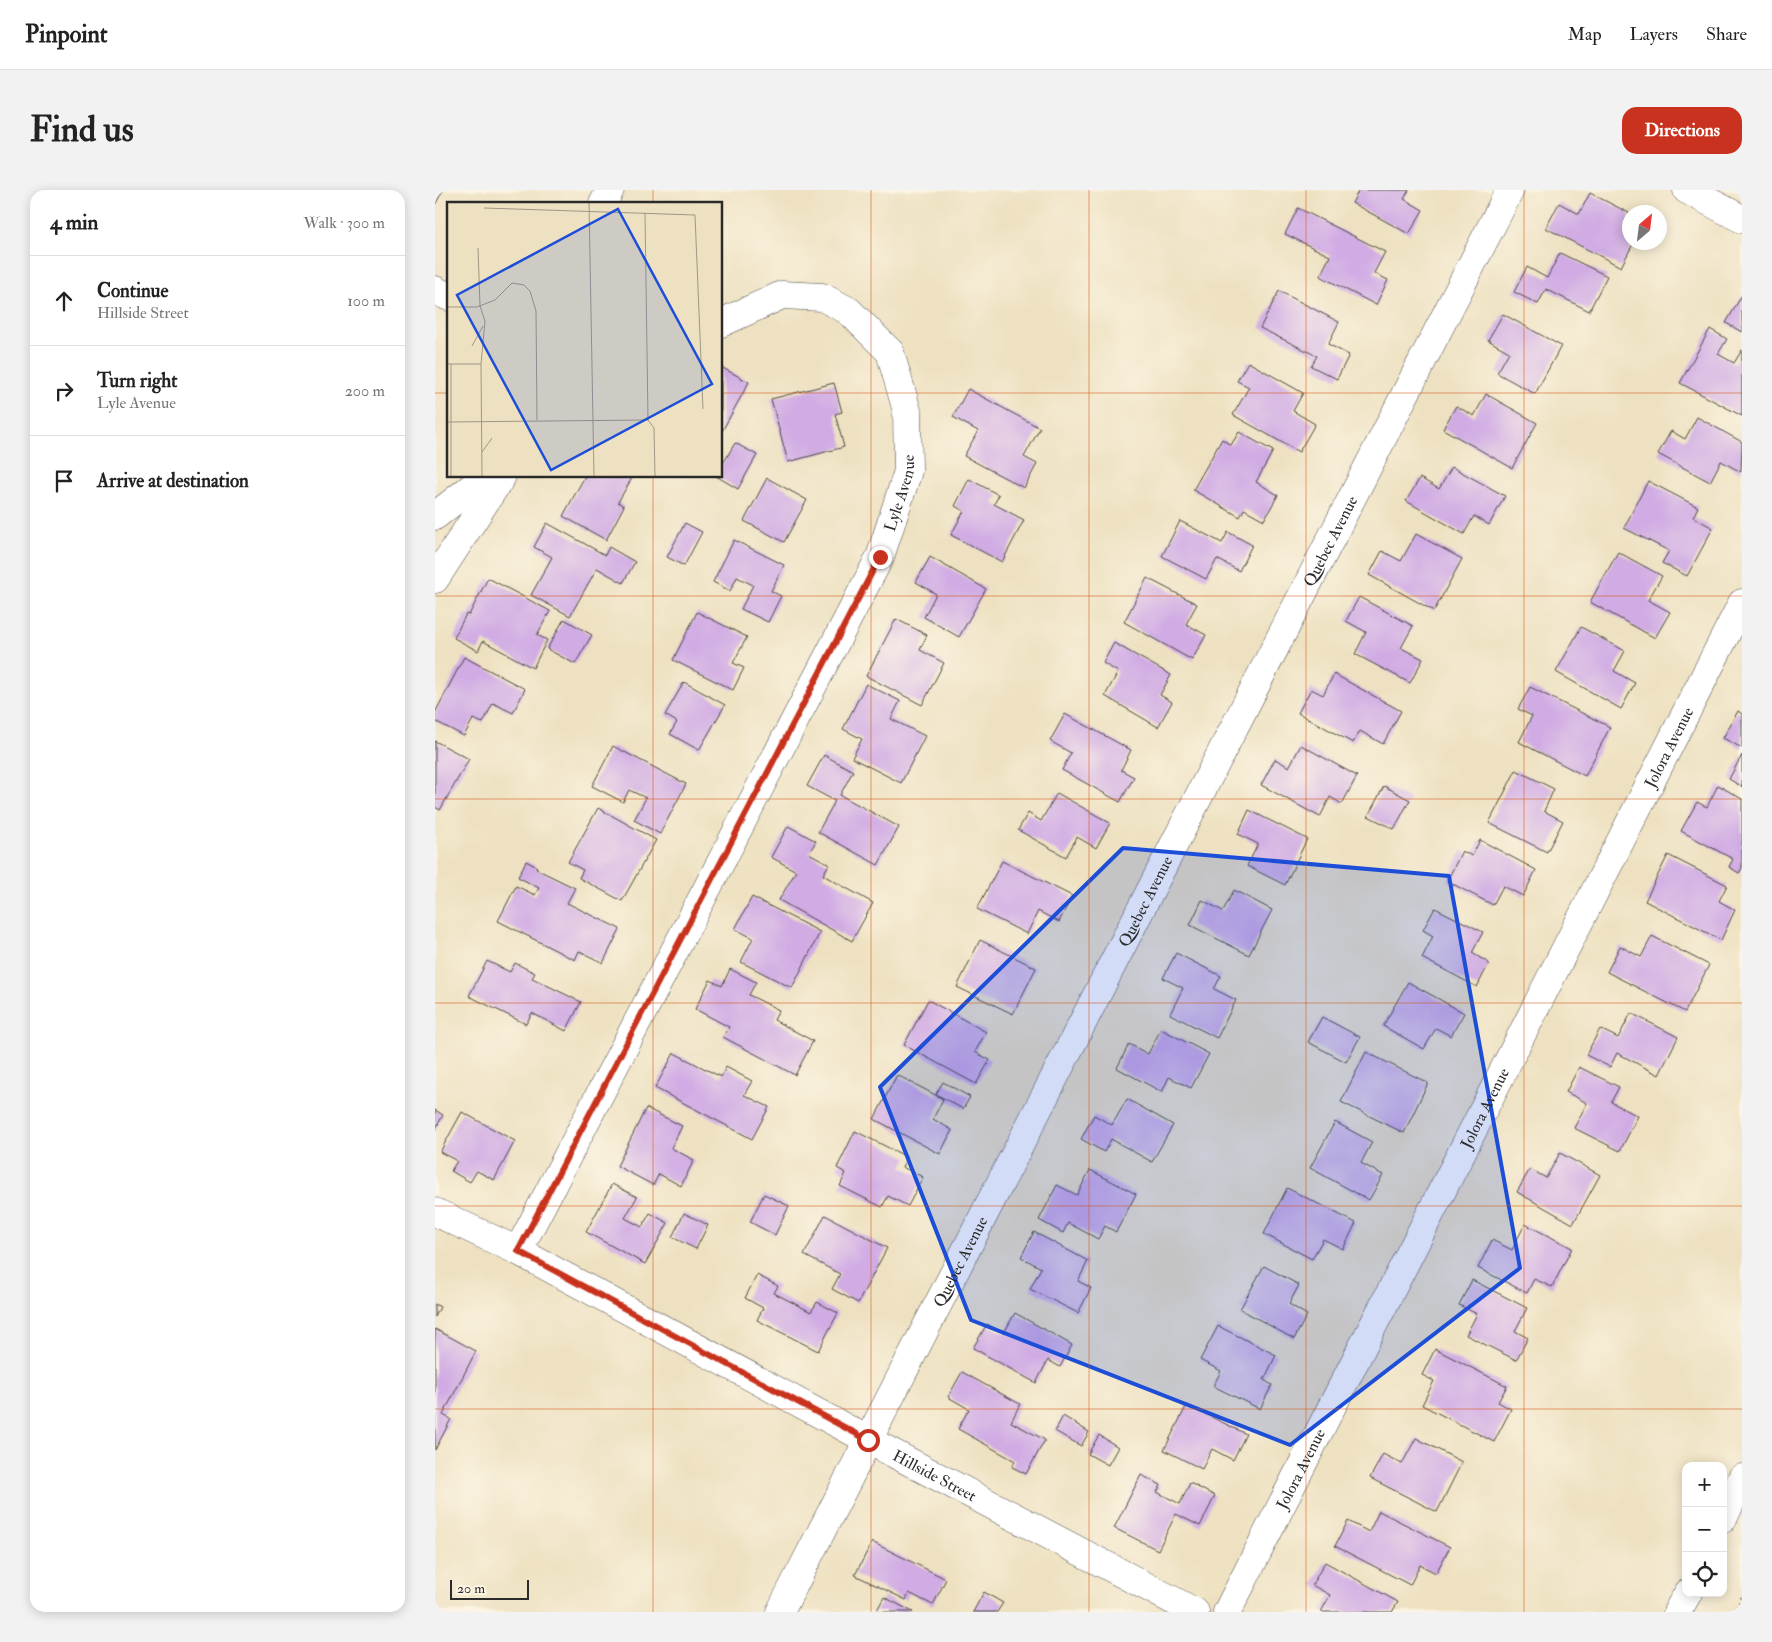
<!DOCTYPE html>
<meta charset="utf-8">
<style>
:root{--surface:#fff;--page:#f2f2f2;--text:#222;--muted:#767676;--line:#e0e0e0;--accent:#c8321e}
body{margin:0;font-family:"IM FELL Double Pica",serif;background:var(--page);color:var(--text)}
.controls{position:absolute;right:15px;bottom:15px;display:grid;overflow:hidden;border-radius:10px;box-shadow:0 2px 12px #0003}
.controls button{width:45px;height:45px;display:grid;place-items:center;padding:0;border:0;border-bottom:1px solid var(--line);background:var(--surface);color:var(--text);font:25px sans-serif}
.compass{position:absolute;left:1187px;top:15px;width:45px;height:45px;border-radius:50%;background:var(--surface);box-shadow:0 2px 12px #0003;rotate:28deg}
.scale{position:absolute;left:15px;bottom:12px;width:79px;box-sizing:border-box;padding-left:5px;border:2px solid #2b2b2b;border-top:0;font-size:14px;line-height:18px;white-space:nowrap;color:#2b2b2b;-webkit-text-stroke:4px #fcf5e5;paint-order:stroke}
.stop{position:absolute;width:15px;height:15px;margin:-11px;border:4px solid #c8321e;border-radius:50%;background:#fff}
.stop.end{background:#c8321e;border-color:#fff;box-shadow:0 1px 5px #0008}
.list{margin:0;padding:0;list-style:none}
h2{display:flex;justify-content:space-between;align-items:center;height:65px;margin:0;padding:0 20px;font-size:21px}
h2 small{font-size:16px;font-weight:400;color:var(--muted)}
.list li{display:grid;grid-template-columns:32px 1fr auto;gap:15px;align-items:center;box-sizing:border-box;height:90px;padding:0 20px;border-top:1px solid var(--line)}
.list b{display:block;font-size:19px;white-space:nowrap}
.list p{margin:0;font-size:16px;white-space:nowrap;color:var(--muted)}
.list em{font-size:16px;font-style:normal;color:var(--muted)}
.icon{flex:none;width:28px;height:28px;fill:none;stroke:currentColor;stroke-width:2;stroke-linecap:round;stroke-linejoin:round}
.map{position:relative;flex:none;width:1307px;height:1422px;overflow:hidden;border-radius:15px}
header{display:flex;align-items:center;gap:30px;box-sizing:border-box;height:70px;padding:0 25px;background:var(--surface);border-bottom:1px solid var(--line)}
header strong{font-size:24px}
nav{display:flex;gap:28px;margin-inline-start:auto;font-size:18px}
.intro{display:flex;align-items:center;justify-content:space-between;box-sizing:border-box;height:120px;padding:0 30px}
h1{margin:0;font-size:35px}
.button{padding:12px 22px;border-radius:15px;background:var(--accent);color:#fff;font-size:18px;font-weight:700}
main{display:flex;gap:30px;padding:0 30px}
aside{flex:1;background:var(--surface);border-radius:15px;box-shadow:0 2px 12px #0003}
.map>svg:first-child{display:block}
.building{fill:#d0abe4}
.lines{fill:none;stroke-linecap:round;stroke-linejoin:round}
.minor-casing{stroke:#484642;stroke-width:29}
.path{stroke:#484642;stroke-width:3;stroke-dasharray:1 4;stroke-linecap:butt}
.minor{stroke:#fff;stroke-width:28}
.route{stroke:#c8321e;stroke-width:6}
.marked{fill:#1d4ed8;fill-opacity:0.2;stroke:#1d4ed8;stroke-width:4;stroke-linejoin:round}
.grid{fill:none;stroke:#d5540f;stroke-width:1;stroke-opacity:0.55}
.labels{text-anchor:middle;stroke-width:5;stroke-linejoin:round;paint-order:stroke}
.street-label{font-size:16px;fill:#2b2b2b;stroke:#fcf5e5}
.inset-road{fill:none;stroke:#a09885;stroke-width:1}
.view{fill:#1d4ed8;fill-opacity:0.15;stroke:#1d4ed8;stroke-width:2.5}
.inset-edge{fill:none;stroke:#2b2b2b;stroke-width:2.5}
</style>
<header>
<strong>Pinpoint</strong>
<nav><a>Map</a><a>Layers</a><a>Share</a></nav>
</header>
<div class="intro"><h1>Find us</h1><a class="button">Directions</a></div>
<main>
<aside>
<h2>4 min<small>Walk · 300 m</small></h2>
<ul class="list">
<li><svg class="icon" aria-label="ahead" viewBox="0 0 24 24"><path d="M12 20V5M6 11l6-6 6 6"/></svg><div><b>Continue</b><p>Hillside Street</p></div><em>100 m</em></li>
<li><svg class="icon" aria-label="right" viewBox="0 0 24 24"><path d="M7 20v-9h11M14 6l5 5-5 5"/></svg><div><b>Turn right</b><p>Lyle Avenue</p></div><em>200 m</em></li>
<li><svg class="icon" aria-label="arrive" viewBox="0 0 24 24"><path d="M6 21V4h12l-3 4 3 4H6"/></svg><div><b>Arrive at destination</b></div></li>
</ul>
</aside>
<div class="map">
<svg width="1307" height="1422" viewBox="0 0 1307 1422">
<rect width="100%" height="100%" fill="#fcf5e5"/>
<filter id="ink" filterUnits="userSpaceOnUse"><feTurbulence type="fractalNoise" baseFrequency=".02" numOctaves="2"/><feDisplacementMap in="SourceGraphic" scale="10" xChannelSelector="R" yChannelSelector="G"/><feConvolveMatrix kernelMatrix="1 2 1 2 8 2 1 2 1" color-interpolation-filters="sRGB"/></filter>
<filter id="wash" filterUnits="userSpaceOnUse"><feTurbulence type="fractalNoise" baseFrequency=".0096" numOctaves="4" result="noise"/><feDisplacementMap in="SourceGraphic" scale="20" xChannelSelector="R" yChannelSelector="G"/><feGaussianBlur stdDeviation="1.12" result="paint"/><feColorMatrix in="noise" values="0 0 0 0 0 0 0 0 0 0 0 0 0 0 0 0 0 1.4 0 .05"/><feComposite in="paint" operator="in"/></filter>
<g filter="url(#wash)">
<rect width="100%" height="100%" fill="#eee1c1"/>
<g id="blocks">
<path class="building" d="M0 0H8L0 15Z
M924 0H974L969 9 988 20 974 44 917 13Z
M1155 3 1194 23V52H1199L1186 77 1111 38 1124 13 1144 24Z
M863 18 950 62 939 83 953 90 941 115 885 86 895 66 850 44Z
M1125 63 1172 86 1154 121 1111 99 1103 114 1079 102 1092 77 1112 88Z
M844 101 904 132 893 154 914 165 902 189 876 176 882 166 825 138Z
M1307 105V142L1291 133Z
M1068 124 1126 156 1100 204 1062 183 1074 162 1053 150Z
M1275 139 1292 149 1283 164 1299 173 1307 160V226L1245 193Z
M813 172 868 203 858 221 880 234 864 262 798 225 814 197 802 191Z
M286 177 314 192 286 243Z
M399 193 407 222 400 224 409 257 353 272 336 209Z
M533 199 605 238 589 267 602 274 589 298 529 266 543 241 518 227Z
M1051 204 1102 233 1077 278 1008 239 1021 216 1039 226Z
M1262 227 1307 252 1306 282 1286 271 1275 292 1223 264 1236 241 1250 249Z
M804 242 838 261 821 292 843 305 829 330 809 319 805 327 758 300 787 249 796 255Z
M300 253 322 265 303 299 281 286H286V277Z
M1017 277 1070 306 1054 335 1039 326 1029 344 971 311 985 288 1004 299Z
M150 286H194L197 288 183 312 189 316 171 350 128 326Z
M332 288 372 310 349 352 309 331Z
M534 289 564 305 559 314 589 330 567 372 516 345 529 321 520 316Z
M1213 291 1263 317 1258 327 1278 338 1252 386 1227 373 1234 361 1189 338Z
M745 331 787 353 793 342 817 355 804 381 782 369 771 389 727 366Z
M112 333 170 365 174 357 200 372 188 393 162 378 135 426 96 405 117 367 99 357Z
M250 333 267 342 249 376 232 367Z
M981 344 1027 369 999 421 934 385 947 361 966 371Z
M299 350 349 375 336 401 346 406 333 432 306 419 318 395 302 387 295 401 278 392Z
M1183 362 1227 386 1213 410 1235 422 1220 448 1155 412Z
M495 367 551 399 524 447 489 427 501 404 481 392Z
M53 388 115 421 102 445 112 450 98 478 48 451 43 461 19 448 31 424 34 425Z
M712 388 762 414 751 434 771 445 757 470 689 432Z
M924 407 978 436 966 458 988 469 975 493 920 464 931 442 911 431Z
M262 422 312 447 298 473 309 478 298 500 238 470Z
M129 429 157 445 140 474 112 459Z
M461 429 492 445 485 460 509 473 487 515 431 486Z
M1146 437 1190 461 1179 481 1200 493 1186 519 1121 482Z
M679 453 736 485 725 505 737 512 723 537 670 506 683 482 668 473Z
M29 467 90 499 78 523 58 513 48 533 38 529 29 546 0 531V523Z
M899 484 966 521 948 554 925 541 918 553 863 523 876 499 888 505Z
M249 492 290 515 264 560 235 544 242 532 230 525Z
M431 494 465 511 456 529 490 546 466 593 417 568 427 549 408 539Z
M1095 497 1175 537 1150 586 1084 552 1097 526 1083 519Z
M1303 521 1307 524V558L1288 548Z
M630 524 696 560 686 580 699 587 685 612 627 580 636 563 615 551Z
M0 551 34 569 5 620 0 617Z
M866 555 922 586 907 614 895 607 885 627 826 595 840 569 854 577Z
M178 556 251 594 225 644 199 630 211 608 194 600 188 612 157 596Z
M389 565 418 581 405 605 464 637 443 675 383 642 400 611 372 596Z
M1307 565V597L1294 589Z
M1081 580 1119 599 1109 621 1128 631 1112 662 1054 633Z
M1283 595 1307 609V678L1304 683 1294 677 1298 669 1246 641 1262 612 1272 617Z
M949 596 975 610 959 639 933 626Z
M622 603 675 633 661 658 642 647 631 667 583 640 593 623 606 631Z
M163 618 221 650 187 711 144 688 148 680 133 672Z
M814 620 872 649 850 695 812 676 823 654 803 644Z
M353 636 381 651 374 663 394 674 388 685 438 713 417 751 344 710 361 681 336 667Z
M1045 650 1101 680 1088 706 1068 696 1058 715 1012 691 1027 661 1037 666Z
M1233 665 1292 695 1284 711 1300 720 1286 750 1210 711Z
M91 671 102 677 101 679 140 698 132 713 185 739 168 773 144 761 140 770 63 731 81 696 100 705 104 698 83 687Z
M567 671 637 706 624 732 603 721 592 744 542 719Z
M799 700 837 720 814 765 755 735 767 710 788 721Z
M317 707 385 742 357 798 306 772 318 748 300 739Z
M1000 718 1048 742 1037 763 1054 773 1042 797 987 768 998 746 988 740Z
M1217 746 1274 775 1250 822 1172 782 1185 756 1206 767Z
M545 750 601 778 578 824 522 797Z
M741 763 786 786 779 799 801 810 782 848 735 824 748 798 728 788Z
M52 771 75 782 80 773 100 783 97 788 146 812 131 841 97 823 91 834 34 806Z
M295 779 321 792 314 805 344 820 339 830 378 851 360 885 288 847 294 837 260 819 275 790 287 796Z
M973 792 1029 823 1016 846 1001 838 989 859 948 836Z
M493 810 551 842 540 862 555 870 541 894 469 855Z
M1196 823 1243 847 1224 885 1182 863 1175 877 1151 865 1165 839 1183 848Z
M887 827 925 847 911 872 873 852Z
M726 839 774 864 756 898 734 887 727 902 682 878 694 854 713 864Z
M931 862 993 893 969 943 906 912Z
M239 863 286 887 291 877 317 891 309 905 334 917 317 949 220 898Z
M1144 877 1184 897 1176 912 1203 926 1185 961 1139 938 1152 913 1131 902Z
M462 885 508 909 498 929 517 940 505 964 439 929Z
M508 892 535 907 528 919 501 904Z
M692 909 738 935 717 972 676 949 669 962 646 949 659 925 677 935Z
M211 918 247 936 236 958 259 970 246 996 224 984 218 995 182 976Z
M0 920 8 925 0 940Z
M27 922 80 951 59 990 42 981 35 992 16 981 22 971 5 962Z
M900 932 937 952 926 973 948 985 934 1010 875 978Z
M420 941 472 967 467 977 488 987 473 1016 453 1006 447 1017 405 996 411 983 402 978Z
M1125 963 1165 985 1138 1034 1082 1002 1095 979 1111 988Z
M655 980 701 1004 681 1042 670 1036 663 1049 633 1033 628 1043 604 1030 622 995 642 1005Z
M177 994 202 1007 190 1028 207 1037 215 1023 233 1033 210 1074 151 1042Z
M852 998 921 1033 908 1059 888 1049 877 1069 829 1044Z
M329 1004 354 1016 340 1045 315 1032Z
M249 1023 273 1035 261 1059 237 1047Z
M390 1025 452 1058 423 1113 397 1099 405 1084 369 1065Z
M1090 1034 1137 1058 1117 1097 1099 1089 1092 1103 1043 1078 1057 1050 1077 1060Z
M599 1042 653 1071 643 1091 656 1098 643 1123 595 1099 606 1078 586 1067Z
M829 1076 864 1095 854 1114 872 1125 859 1149 805 1119Z
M322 1085 343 1096 339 1103 376 1122 382 1112 403 1123 383 1161 322 1130 328 1118 310 1108Z
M1037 1090 1092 1118 1080 1141 1093 1148 1081 1170 1031 1145 1042 1124 1024 1115Z
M0 1114 5 1117 0 1127Z
M580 1123 637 1155 625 1177 613 1170 601 1193 538 1158 552 1134 569 1143Z
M783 1136 841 1165 829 1190 837 1195 825 1219 778 1196 786 1181 765 1170Z
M0 1139 41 1161 8 1225 16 1229 0 1260Z
M1000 1159 1072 1196 1063 1212 1076 1219 1059 1252 987 1215 999 1191 987 1185Z
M527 1182 585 1214 576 1232 610 1250 591 1284 577 1277 580 1271 523 1239 534 1219 513 1207Z
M752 1215 811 1244 798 1270 777 1259 767 1279 729 1260Z
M628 1226 654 1242 646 1256 620 1241Z
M664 1245 683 1257 673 1275 653 1264Z
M981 1248 1027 1272 1002 1322 935 1288 948 1264 967 1274Z
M706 1285 726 1295 722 1302 745 1314 755 1293 780 1306 765 1336 741 1324 723 1360 679 1338Z
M944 1321 1015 1357 1001 1383 985 1375 975 1395 900 1356 913 1331 934 1342Z
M437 1352 511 1389 498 1415 474 1403 471 1410 420 1385Z
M890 1372 963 1412 957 1422H886L895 1405 877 1395Z
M549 1402 568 1413 562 1422H538Z
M449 1407 478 1422H441Z"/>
</g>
</g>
<g filter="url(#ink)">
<use href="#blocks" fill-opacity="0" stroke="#484642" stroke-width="1"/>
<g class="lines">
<defs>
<g id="minor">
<path d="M1252 0 1307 29"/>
<path d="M168 14 175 0"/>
<path d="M0 100 14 107"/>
<path d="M0 326 51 286"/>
<path d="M0 389 67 286"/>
<path id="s1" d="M0 1022 83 1061 433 1250 760 1422"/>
<path id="s2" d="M83 1061 445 367 473 281 472 221 455 162 414 121 387 107 347 105 286 133"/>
<path d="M1288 1329 1307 1288"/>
<path id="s3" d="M345 1422 1075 0"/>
<path id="s4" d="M792 1422 1307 413"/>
<path d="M1242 1422 1253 1403"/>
</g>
</defs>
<use href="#minor" class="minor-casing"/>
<path class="path" d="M1300 1422 1307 1407"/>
<use href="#minor" class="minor"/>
</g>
</g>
<g class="lines" filter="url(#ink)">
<path class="route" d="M433 1250 83 1061 445 367"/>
</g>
<path class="marked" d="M688 658 1014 686 1085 1078 855 1255 536 1130 445 897Z"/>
<path class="grid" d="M218 0V14M436 0V1422M654 0V1422M871 0V1422M1089 0V1422M0 203H14M286 203H1307M218 286V1422M0 406H1307M0 609H1307M0 813H1307M0 1016H1307M0 1219H1307"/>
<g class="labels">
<g class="street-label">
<text dy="6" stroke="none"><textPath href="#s2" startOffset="850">Lyle Avenue</textPath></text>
<text dy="6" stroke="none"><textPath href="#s3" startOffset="1204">Quebec Avenue</textPath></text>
<text dy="6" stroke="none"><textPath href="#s4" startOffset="971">Jolora Avenue</textPath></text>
<text dy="6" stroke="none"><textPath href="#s3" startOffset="799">Quebec Avenue</textPath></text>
<text dy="6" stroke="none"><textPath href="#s4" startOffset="566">Jolora Avenue</textPath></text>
<text dy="6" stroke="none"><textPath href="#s3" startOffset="394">Quebec Avenue</textPath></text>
<text dy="6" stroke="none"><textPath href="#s4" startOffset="161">Jolora Avenue</textPath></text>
<text dy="6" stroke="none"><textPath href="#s1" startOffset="565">Hillside Street</textPath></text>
</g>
</g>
<g transform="translate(12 12)">
<rect width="275" height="275" fill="#eee1c1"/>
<path class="inset-road" d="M142 0 147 275M37 6 248 13 256 207M198 11 201 218 207 226 208 275M31 46 33 104 38 119 34 162 35 275M0 105H30L48 98 65 81 77 83 83 89 89 109 90 218M25 144 36 124M0 162H34M0 220 201 218M35 250 45 236M4 275V162"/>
<path class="view" d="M171 7 265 182 104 268 10 93Z"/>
<rect width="275" height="275" class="inset-edge"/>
</g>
</svg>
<div class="controls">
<button>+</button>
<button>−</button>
<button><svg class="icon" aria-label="locate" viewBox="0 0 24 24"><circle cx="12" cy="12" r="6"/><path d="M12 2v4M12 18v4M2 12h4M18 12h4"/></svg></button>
</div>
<svg class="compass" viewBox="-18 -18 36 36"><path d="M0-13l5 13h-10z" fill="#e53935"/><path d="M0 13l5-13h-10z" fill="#767676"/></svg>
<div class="scale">20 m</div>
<div class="stop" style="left:433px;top:1250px"></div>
<div class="stop end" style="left:445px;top:367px"></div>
</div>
</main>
